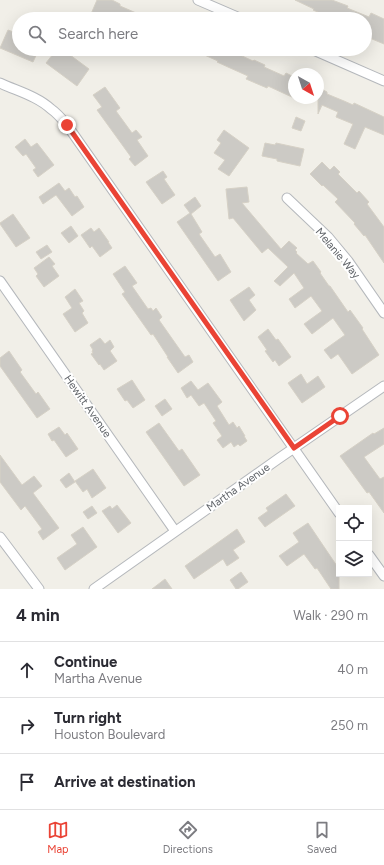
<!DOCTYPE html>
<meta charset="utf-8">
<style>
:root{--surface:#fff;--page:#f2f2f3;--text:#2b2b33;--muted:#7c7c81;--line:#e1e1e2;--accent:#ea4335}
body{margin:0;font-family:Figtree,sans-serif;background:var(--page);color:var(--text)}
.controls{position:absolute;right:12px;bottom:12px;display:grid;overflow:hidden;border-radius:0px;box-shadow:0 4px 16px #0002}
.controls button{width:36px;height:36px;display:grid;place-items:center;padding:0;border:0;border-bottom:1px solid var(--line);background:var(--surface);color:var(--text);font:20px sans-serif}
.compass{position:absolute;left:288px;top:68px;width:36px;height:36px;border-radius:50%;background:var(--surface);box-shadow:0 4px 16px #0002;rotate:141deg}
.stop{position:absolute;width:12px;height:12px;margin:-9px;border:3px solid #ea4335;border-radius:50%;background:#fff}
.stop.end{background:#ea4335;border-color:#fff;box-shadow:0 1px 4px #0008}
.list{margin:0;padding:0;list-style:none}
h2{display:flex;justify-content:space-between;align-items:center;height:52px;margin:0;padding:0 16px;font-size:17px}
h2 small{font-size:13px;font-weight:400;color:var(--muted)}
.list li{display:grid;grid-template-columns:26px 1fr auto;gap:12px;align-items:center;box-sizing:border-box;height:56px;padding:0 16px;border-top:1px solid var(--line)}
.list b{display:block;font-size:15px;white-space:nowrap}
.list p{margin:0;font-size:13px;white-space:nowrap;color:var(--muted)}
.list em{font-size:13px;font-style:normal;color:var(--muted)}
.icon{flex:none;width:22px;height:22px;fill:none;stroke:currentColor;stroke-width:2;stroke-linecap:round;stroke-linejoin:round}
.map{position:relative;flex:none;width:384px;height:589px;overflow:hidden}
.search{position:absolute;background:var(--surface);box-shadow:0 4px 16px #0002;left:12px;right:12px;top:12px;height:44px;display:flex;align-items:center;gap:10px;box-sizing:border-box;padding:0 14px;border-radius:22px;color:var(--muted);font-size:15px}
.sheet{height:220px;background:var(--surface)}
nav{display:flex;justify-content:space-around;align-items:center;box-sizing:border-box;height:56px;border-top:1px solid var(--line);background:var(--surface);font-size:11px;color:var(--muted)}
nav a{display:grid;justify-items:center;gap:2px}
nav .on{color:var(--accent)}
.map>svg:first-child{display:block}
.building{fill:#cccac5;stroke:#d6d1c6}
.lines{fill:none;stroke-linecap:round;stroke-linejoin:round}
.street-casing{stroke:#b5b8bc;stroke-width:11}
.street{stroke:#fff;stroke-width:9}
.route{stroke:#ea4335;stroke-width:5}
.labels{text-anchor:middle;stroke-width:4;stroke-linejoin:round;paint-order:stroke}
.street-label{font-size:11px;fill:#5f6368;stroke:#fff}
</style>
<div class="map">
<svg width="384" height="589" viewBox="0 0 384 589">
<rect width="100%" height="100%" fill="#f1efe8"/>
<path class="building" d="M97 0H112L120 4V6L150 19H116L106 14 103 19H101L91 14Z
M295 0H332L348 6 347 8 369 17 371 13 384 19V44L365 36V19H326L318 16 320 13 313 10 314 9Z
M8 30 19 34V49H39L33 62 0 48Z
M57 49H62L89 69 77 86 46 63Z
M191 49H227L253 61 254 60 265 65 264 67 284 76 286 73 294 77V98L268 86 267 88 246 79 248 76 228 67 217 62 218 61Z
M105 87 120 108 116 111 132 133 136 130 142 137 137 140 148 156 135 166 129 159 131 157 97 110 102 107 93 95Z
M318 87 327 92V94L344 101 353 105 354 103 384 117V135L365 127 355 149 344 144 353 124 336 117 338 112 322 105 318 114Z
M296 117 305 121 301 131 292 128Z
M224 130 249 148 229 176 218 169 225 160 214 153 221 143 217 140Z
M25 139 31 147 37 143 54 165 38 177 33 170 36 168 26 154 23 156 15 147Z
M265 143 275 145 276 143 304 149 300 166 277 161V159L262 156Z
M322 162 330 170 334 166 340 172 338 174 357 193 359 191 369 202 367 204 384 227V263L365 235 364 236 354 224 355 223 335 202 338 199 323 185 322 186 310 174Z
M163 171 167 177 164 179 175 195 162 204 146 182Z
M59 183 65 191 69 188 75 197 77 196 84 207 72 216 56 195 43 204 39 197Z
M247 187 249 202 242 203 281 249 289 241 297 248 295 250 297 252 296 253 308 264 313 261 321 272 320 273 329 286H330L348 312 350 310 363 328 362 329 379 355 352 374 338 354 331 359 324 350 345 335 333 318 312 334 304 324 322 311 311 296 295 308 289 299 304 288 294 273 280 286 274 281 288 267 268 248 262 253 233 218 229 219 226 189Z
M195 197 201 206 191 214 202 232 199 234 215 257 220 254 231 272 218 281 177 222 190 213 184 205Z
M13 214 30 238 16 247 0 224V223Z
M71 226 78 236 69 243 61 233Z
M91 228 94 232 99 228 109 242H108L112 248 100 257 92 246 90 248 81 235Z
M47 245 52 252 41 259 36 252Z
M49 257 55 264 52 266 59 276 44 287 36 276 38 274 34 268Z
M125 266 137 283 132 286 148 309 151 308 153 311 156 308 162 317 159 320 185 357 189 355 193 362 178 373 167 357H168L153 334 151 335 122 294 125 292 113 274Z
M249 287 255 295 249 300 256 310 244 321 230 300Z
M75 289 83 301 79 303 84 311 82 313 88 323 75 332 63 314 72 308 65 297Z
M268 329 276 340 278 339 291 357 279 366 275 360 273 362 265 351 267 350 258 337Z
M100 338 105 344 110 340 114 347 110 351 117 361 104 370 100 364 99 365 91 354 93 353 92 351 93 350 90 345Z
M9 351 22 370 20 372 36 394 38 392 50 409 37 418 0 366V358Z
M301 374 307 384 318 376 325 387 302 403 288 383Z
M132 380 145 400 133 408 127 400 125 401 117 389Z
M191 381 198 390 208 383 222 402 217 406 229 425 233 422 237 428 239 426 245 436H244L247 441 240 446 238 444 234 447 231 442 223 448 217 440 222 436 213 423 216 421 204 403 199 406 191 395 187 398 181 388Z
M165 399 172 409 162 416 155 406Z
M159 423 179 451 182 449 200 475 184 486 146 432Z
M59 427 65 435 67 433 78 449 66 457 54 440 52 441 48 434Z
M384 428V444L364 457 380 479 384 477V513L369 492 367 493 340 456 373 433 374 434Z
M0 455 22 485 34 476 42 486 33 493 59 528 43 540 38 532 42 529 25 506 21 510 0 482Z
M93 469 106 488 92 498 87 489 83 492 75 481Z
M69 473 75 482 66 488 60 480Z
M286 494 295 506 265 527 258 518 268 511 266 508Z
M117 505 131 523 118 533 102 511 110 506 112 509Z
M92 506 97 513 88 519 83 512Z
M308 523 339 569V589H331L317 568 315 569 304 554 287 566 279 556 299 542 293 533Z
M83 527 97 547 65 570 57 558 77 544 71 535Z
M237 529 245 542 233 550 239 558 227 566 223 559 194 579 185 566Z
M241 572 248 582 238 589H236L230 580Z
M165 579 172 589H152Z"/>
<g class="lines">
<defs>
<path id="street" d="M198 0 242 19
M311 49 384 81
M0 83C17 91 37 96 51 109 57 113 62 119 67 125L339 513
M287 198 328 237 348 261 384 313
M0 281 175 531
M0 537 39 589
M369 555 384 576
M94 589 278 459 384 386"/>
</defs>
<use href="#street" class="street-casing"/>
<use href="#street" class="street"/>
</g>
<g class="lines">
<path class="route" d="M67 125 294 448 340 416"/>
</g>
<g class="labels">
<g class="street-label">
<text transform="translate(338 253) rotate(50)" y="4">Melanie Way</text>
<text transform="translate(88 406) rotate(55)" y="4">Hewitt Avenue</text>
<text transform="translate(238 487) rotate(-35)" y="4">Martha Avenue</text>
</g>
</g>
</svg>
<div class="controls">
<button><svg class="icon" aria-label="locate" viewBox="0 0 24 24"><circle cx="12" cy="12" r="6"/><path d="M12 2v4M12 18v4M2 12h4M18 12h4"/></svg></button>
<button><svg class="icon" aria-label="layers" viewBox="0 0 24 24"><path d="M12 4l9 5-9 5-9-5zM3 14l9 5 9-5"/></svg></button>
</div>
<svg class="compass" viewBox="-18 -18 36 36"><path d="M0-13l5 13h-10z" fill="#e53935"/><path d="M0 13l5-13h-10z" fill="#7c7c81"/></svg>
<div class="stop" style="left:340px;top:416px"></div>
<div class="stop end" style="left:67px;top:125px"></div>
<div class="search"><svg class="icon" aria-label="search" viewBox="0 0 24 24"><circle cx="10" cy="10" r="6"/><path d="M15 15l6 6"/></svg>Search here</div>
</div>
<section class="sheet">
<h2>4 min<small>Walk · 290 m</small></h2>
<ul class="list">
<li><svg class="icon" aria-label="ahead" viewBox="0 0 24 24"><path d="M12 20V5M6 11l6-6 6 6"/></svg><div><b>Continue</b><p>Martha Avenue</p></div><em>40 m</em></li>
<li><svg class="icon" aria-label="right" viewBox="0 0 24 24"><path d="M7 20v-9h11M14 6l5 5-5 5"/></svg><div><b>Turn right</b><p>Houston Boulevard</p></div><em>250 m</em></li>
<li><svg class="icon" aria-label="arrive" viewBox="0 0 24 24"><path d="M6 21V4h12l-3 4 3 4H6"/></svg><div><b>Arrive at destination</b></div></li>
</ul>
</section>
<nav>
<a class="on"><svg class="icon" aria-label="map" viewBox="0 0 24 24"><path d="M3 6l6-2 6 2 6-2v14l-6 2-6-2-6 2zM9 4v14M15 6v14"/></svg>Map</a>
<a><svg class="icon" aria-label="directions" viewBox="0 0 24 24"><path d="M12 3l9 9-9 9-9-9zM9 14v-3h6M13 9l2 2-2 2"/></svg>Directions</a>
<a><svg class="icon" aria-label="saved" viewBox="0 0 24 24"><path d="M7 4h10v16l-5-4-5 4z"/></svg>Saved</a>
</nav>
